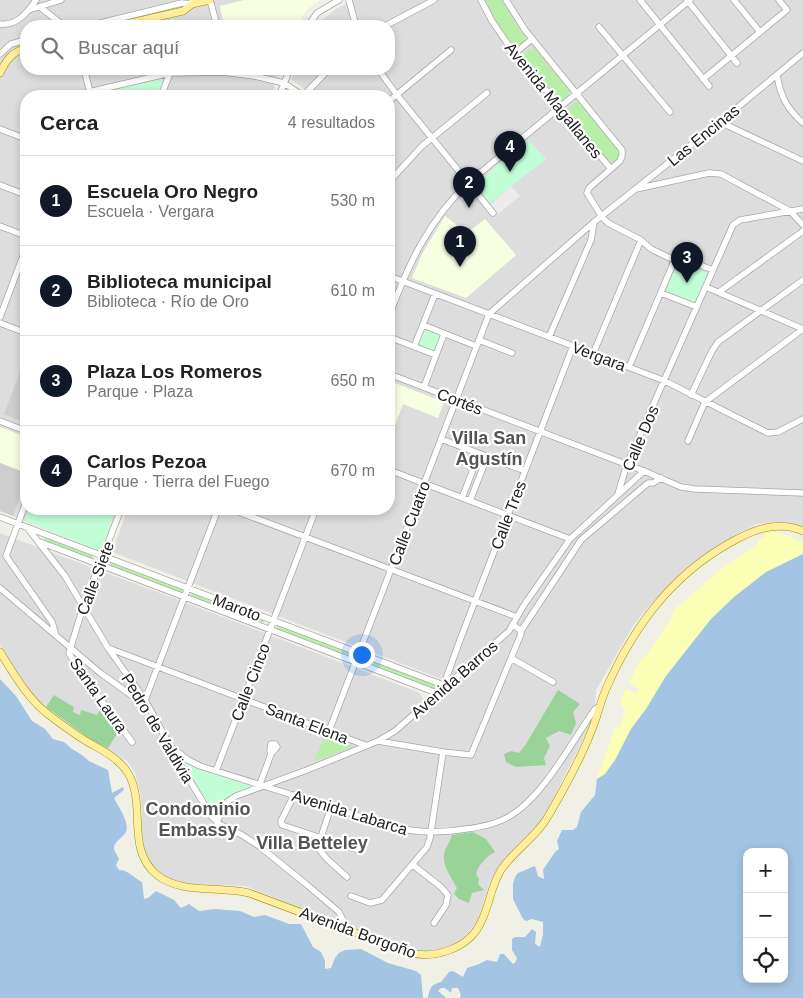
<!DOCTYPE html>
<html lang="es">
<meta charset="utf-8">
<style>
:root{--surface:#fff;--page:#f6f6f6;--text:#202124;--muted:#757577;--line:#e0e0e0;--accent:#111827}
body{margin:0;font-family:Arial,sans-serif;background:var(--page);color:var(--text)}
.controls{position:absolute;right:15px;bottom:15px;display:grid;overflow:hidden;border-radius:10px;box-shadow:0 2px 8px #0003}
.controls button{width:45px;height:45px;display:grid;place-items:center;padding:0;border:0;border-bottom:1px solid var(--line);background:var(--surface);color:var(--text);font:25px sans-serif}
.you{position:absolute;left:361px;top:654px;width:18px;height:18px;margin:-12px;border:4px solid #fff;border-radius:50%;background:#1a73e8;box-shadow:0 0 0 8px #1a73e833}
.badge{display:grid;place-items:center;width:32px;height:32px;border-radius:50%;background:var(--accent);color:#fff;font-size:16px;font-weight:700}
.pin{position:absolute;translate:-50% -41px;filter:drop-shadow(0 1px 2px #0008)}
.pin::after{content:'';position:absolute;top:26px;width:18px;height:15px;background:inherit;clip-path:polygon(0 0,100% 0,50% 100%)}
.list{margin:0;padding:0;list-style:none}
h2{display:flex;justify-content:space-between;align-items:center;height:65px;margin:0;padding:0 20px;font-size:21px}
h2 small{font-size:16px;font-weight:400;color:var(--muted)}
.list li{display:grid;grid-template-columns:32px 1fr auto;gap:15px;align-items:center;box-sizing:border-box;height:90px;padding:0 20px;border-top:1px solid var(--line)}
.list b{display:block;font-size:19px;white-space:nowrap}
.list p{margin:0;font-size:16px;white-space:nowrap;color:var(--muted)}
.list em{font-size:16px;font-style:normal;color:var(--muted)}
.icon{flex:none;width:28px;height:28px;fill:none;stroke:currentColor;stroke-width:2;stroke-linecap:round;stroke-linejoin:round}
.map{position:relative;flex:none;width:803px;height:998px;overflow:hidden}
.search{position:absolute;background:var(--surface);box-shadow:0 2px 8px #0003;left:20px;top:20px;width:375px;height:55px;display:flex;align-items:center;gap:12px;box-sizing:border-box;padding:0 18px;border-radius:20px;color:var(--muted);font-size:19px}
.panel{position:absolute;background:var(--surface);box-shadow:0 2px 8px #0003;left:20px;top:90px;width:375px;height:425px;border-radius:20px}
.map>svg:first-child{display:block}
.residential{fill:#dedddd}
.education{fill:#f7ffe1}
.religious{fill:#cecece}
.grass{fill:#b9eea9}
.forest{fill:#9ad398}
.sand{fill:#fbffb6}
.park{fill:#c1fdd5}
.parking{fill:#ececec}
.water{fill:#a3c4e2;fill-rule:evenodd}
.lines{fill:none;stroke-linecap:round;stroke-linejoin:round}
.minor-casing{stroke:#a7a7a7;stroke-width:7}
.major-casing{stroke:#9c9000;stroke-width:8}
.minor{stroke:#fff;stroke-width:5.5}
.major{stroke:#ffee9d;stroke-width:7}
.labels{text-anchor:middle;stroke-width:4.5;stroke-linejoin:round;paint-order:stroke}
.street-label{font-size:16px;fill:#202020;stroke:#fff}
.neighbourhood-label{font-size:18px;font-weight:bold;fill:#535353;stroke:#fff}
</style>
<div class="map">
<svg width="803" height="998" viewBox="0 0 803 998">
<rect width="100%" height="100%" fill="#f1f0e6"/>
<path class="residential" d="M0 0H321L309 8 302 17 298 26H26V69H276L274 88 270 96H26V509H117L100 551 0 511Z
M353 0H803V527L786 522H773L757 524 735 535 681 574 648 607 633 626 596 690 595 711 587 731 549 807 538 825 514 849 496 872 490 882 477 922 465 936 456 943 444 949 425 953 401 949 246 886 190 884 178 882 161 874 152 865 145 854 140 837 142 814 140 792 135 773 128 762 112 751 90 739 38 700 14 669 0 644V533L176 599 420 693 427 708 457 685 112 552 128 509H389V96H312L314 94 291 80 296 69H389V26H314L336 9Z"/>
<path class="education" d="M244 0H321L309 8 302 17 298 26H224L220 6Z
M445 216 467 233 485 219 516 255 466 298 412 278 422 254Z
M395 383 444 402 438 418 403 404 392 434 389 433V399Z
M0 427 26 437V473L0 463Z"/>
<path class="religious" d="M20 372 26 375V416L24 422 4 414Z
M0 463 26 473V480L13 516 0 511Z"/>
<path class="grass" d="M483 0H503L516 24 526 37 524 43 519 47C507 44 489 12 483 0Z
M529 49H535L570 91 568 96 562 100 557 99 524 58 525 52Z
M578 100 620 151 619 157 613 162 606 160 566 110Z
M45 537 93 555 92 559 44 540Z
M112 562 185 589V594L109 565Z
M193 593 263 619 264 622 262 624 190 596 191 594Z
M279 625 352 653 353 656 350 658 278 630 276 627Z
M361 656 438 684 433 690 359 661Z
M325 735 354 747 314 761Z"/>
<path class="forest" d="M558 690 580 704 573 712 576 723 571 735 559 731 546 738 550 746 544 758 546 765 516 767 506 762 504 754 511 751 519 753 526 744Z
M54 695 74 707 73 712 80 715 81 710 97 715 102 706 120 729 108 748 90 739 46 707Z
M473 832 486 839 495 852C487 856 478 865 476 874L479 879 478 884 484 890 472 893 469 903 459 899 454 894 457 888C452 879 442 865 444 854 445 848 450 842 452 835Z"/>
<path class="sand" d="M769 531 776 532 803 542V554L766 572 734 597 711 619 666 676 646 709 631 729 615 760 605 774 597 779 615 727 619 728C623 721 622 718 625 711L620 702 626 689 637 694 639 689 629 683 641 659H644L673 615 672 612 721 569 758 544 757 540 765 537 764 533Z"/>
<path class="park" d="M163 76 166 80 160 96H98V91Z
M528 140 546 159 490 203 474 185Z
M678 261 708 273 695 305 666 293Z
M424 328 442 335 435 352 417 345Z
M29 509H117L100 551 25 521Z
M182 760 217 774 257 787C234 791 225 794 216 817Z"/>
<path class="parking" d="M511 186 520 196 498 214 491 204Z"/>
<path class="water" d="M803 554V998H460L461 995 458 988H452L451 993 445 988H441L438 991 446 998H428C430 987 431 985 441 982L449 972 453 971 463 977 467 968 479 964 487 960 497 962 500 954H504L513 964 515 963 517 958 512 950V939L515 937H525L532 929 536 932 535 944 540 947 543 934V922L532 919 526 921 523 919 513 899V884L515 877 518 873 535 866 538 876 544 879 543 870 555 852 559 849 557 841 562 830H573L577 827 581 812 595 795 597 779 605 774 615 760 631 729 646 709 666 676 711 619 734 597 766 572ZM747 852H784V979H747Z
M0 679 16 696 32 721 45 729 53 739 64 742 72 749 82 755 89 761 108 770 112 793 123 787 124 790 114 798C118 806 130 822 126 832 123 838 114 841 114 848 114 852 118 856 119 859L116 865 119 870C128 870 134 878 142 882L144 899 148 898 156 891 174 900 181 908 189 904 199 911 215 909 240 911 254 917 265 915 289 924H301L313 947 321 952 325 961V969L331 968 335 958 339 953 345 950 361 949 388 963 416 971 421 975 423 998H0Z"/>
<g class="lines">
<defs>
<path id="minor" d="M210 0 217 26
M349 0 356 26
M481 0 492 21 507 43 611 169
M506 0 525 30 622 150V156L620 161 589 188 587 193 602 217 608 223 641 240 651 249 670 258 689 261 713 270
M640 0 709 86
M687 0 737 63
M734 0 760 32
M40 7 64 26
M29 10 61 0
M0 24C17 26 27 13 36 0
M88 26 182 3 192 4V0
M308 26 317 13 339 0
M385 26 434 0
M599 27 670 112
M515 53 532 39
M0 54 11 44 26 40
M84 69 91 96
M378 69 397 95 493 213
M777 75C780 95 787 109 803 123
M703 79 787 10 779 0
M76 96 89 92 170 73 223 72 254 76 284 83 303 96
M161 96 170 73
M279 96 290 69
M303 96 329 69
M389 101 451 50
M720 122 803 161
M0 129 26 139
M389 182 422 146 487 93
M0 185 26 195
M636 189 709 173 721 174 790 211 803 225
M0 226 26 236
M389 276 665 381 768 433 778 432 803 419
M706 287 803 329
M719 292 803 231
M661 293 697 307
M389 316C408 265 428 221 469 182L690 0
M0 317 26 248
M0 323 26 333
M423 325 476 346
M389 337 436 355
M549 337 591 240 594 222
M479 340 512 353
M414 347 435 294
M593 354 641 240
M629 367 675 259
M389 374 644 471 681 487 695 489 803 493
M424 387 444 334
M691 395 712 351 718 342 803 280
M0 421 26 431
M441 439 525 471
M688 441 705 402 803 329
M389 470 570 539
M618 494 627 464 733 225 740 220 803 209
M462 498 479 454
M470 501 487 457
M26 502 6 556 52 622 56 635
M121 509 83 607 69 653 80 672 132 742
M231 509 517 617
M0 517 446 686 447 676 460 640 573 346
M29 530 65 576 108 648 145 700 178 761 212 817 221 825 242 835 259 846 306 884 339 912 344 922V929
M40 542 437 693
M0 588 99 672 131 695 140 700H145
M521 631 581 540 648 483H653L661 478
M108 648 365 745
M511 658 553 682
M145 700 218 509
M329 731 489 314 594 222 720 122 803 53
M378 741 443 752 471 755 521 634 520 630 513 625
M174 749 188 760 200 766 398 828C421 833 443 833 466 829 482 827 497 824 510 816 544 796 572 741 595 709L600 706
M216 771 316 509
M260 784 271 754 277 747 275 744H271L270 750 271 754
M294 795 281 821 282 825 358 850
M331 807 321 837 319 849 327 859 347 877
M217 823 224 804 236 796 307 770 378 741 395 731 509 631 524 605 570 539 644 471
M413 865 441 887 448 895 446 905 434 923
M351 896 370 903 382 900 427 847 430 838 443 752"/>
<path id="major" d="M117 26 183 11 192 4 210 0
M0 73C6 60 12 52 26 48
M0 652C14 674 27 698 49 715 61 724 73 733 86 741 101 750 118 757 128 773 147 805 125 849 157 875 180 894 220 886 249 893L406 952C434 960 470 949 482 920 490 903 491 886 501 870 515 849 538 836 550 813 565 787 580 760 591 732 597 718 600 703 606 689 633 628 670 577 728 544 752 530 776 520 803 531"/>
</defs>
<use href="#minor" class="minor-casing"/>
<use href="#major" class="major-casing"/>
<use href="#minor" class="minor"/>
<use href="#major" class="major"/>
</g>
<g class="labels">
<g class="street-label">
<text transform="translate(554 100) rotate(51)" y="6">Avenida Magallanes</text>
<text transform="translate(703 135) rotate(-39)" y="6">Las Encinas</text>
<text transform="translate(599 356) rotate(21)" y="6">Vergara</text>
<text transform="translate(460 401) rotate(21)" y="6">Cortés</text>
<text transform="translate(640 438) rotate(-67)" y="6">Calle Dos</text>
<text transform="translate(508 515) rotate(-69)" y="6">Calle Tres</text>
<text transform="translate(409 523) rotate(-69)" y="6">Calle Cuatro</text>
<text transform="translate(95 578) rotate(-69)" y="6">Calle Siete</text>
<text transform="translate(237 607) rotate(21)" y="6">Maroto</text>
<text transform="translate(454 679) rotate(-41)" y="6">Avenida Barros</text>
<text transform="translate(250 682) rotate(-69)" y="6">Calle Cinco</text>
<text transform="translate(99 695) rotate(55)" y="6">Santa Laura</text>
<text transform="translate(307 723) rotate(21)" y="6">Santa Elena</text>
<text transform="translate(158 728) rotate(59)" y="6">Pedro de Valdivia</text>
<text transform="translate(350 812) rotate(17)" y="6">Avenida Labarca</text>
<text transform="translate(358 932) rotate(20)" y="6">Avenida Borgoño</text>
</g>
<g class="neighbourhood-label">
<text x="489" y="444">Villa San<tspan x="489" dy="21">Agustín</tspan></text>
<text x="198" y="815">Condominio<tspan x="198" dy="21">Embassy</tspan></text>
<text x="312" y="849">Villa Betteley</text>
</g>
</g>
</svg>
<div class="controls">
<button>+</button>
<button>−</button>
<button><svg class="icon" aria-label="locate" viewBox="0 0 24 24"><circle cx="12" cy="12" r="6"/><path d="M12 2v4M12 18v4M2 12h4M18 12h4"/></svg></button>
</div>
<div class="you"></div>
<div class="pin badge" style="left:460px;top:267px">1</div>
<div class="pin badge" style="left:469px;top:208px">2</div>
<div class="pin badge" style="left:687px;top:283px">3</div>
<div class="pin badge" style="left:510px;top:172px">4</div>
<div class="search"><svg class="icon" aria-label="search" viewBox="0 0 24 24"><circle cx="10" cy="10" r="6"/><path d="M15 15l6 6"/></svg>Buscar aquí</div>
<section class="panel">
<h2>Cerca<small>4 resultados</small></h2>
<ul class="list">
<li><span class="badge">1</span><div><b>Escuela Oro Negro</b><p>Escuela · Vergara</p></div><em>530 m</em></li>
<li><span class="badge">2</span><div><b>Biblioteca municipal</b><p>Biblioteca · Río de Oro</p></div><em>610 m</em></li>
<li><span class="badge">3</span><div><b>Plaza Los Romeros</b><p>Parque · Plaza</p></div><em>650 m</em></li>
<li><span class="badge">4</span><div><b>Carlos Pezoa</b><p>Parque · Tierra del Fuego</p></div><em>670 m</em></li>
</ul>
</section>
</div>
